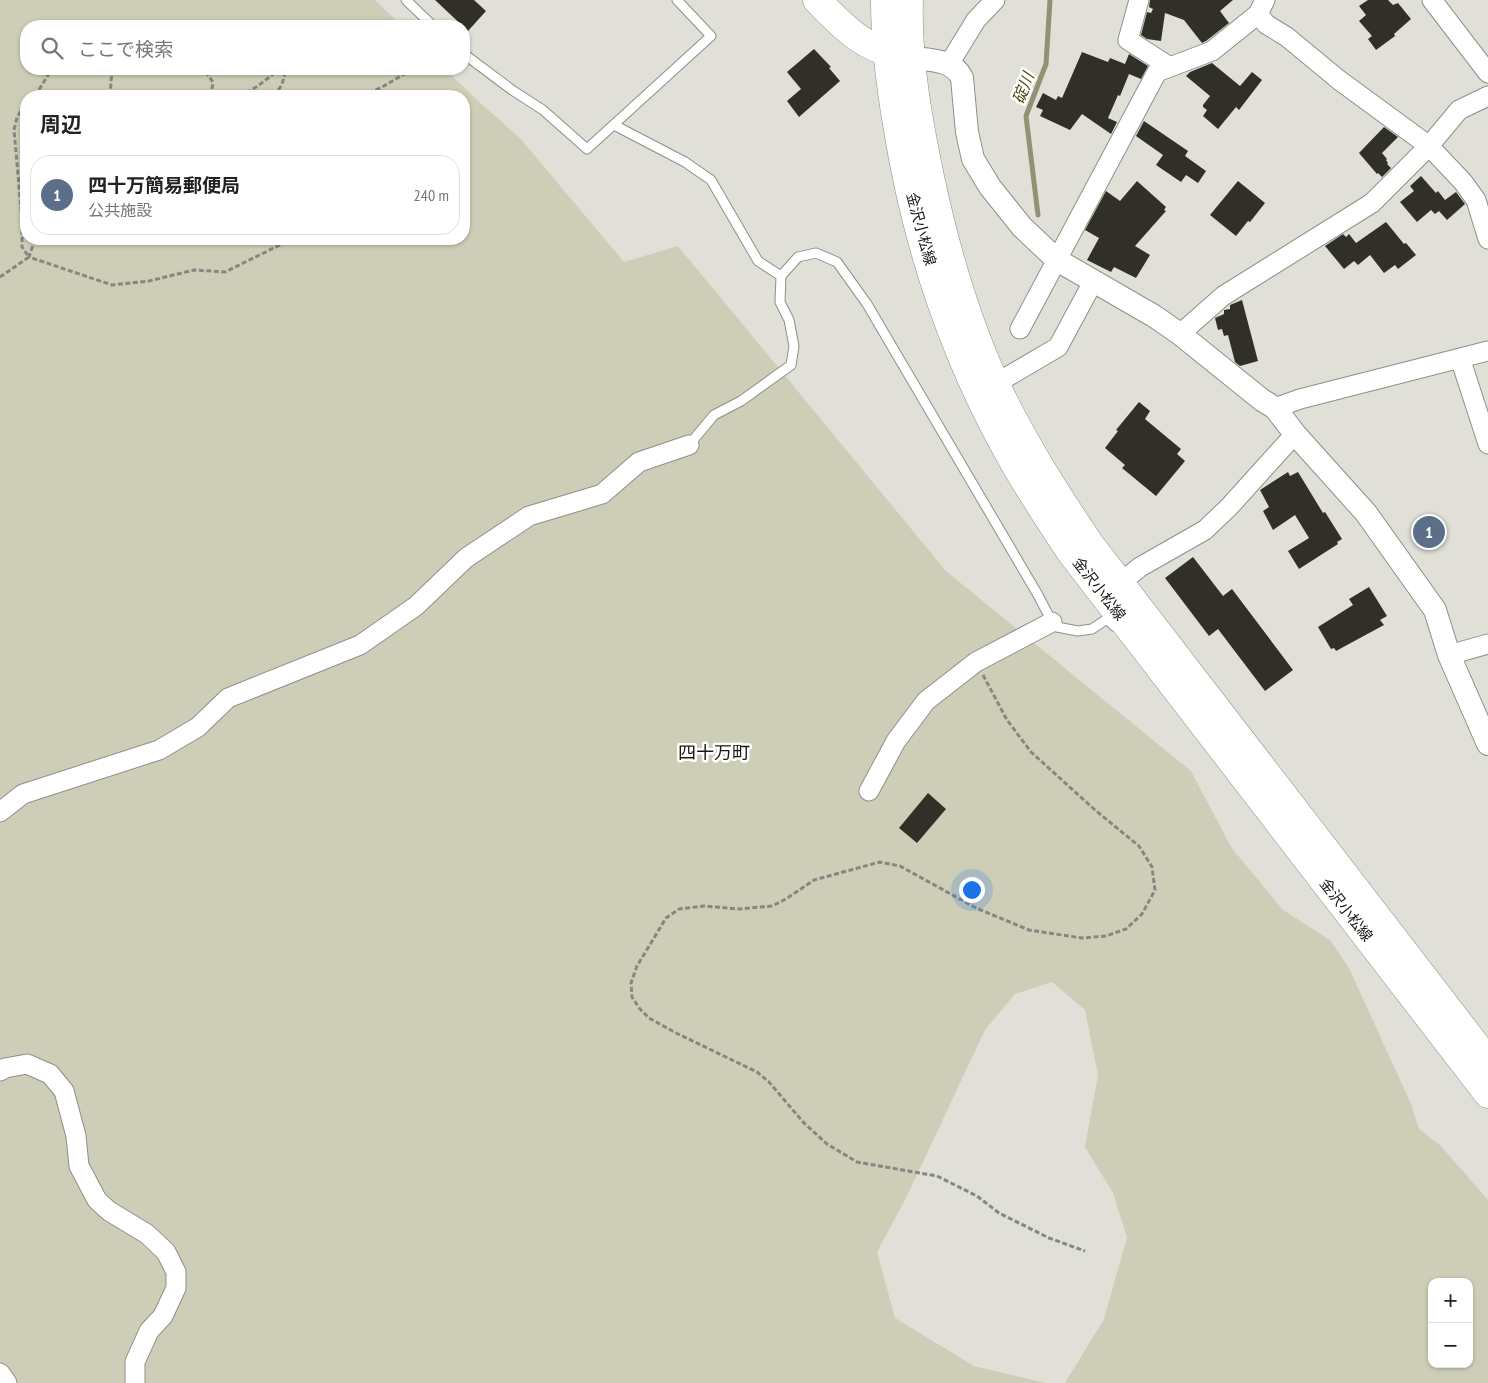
<!DOCTYPE html>
<html lang="ja">
<meta charset="utf-8">
<style>
:root{--surface:#fff;--page:#f6f6f6;--text:#222;--muted:#767676;--line:#e0e0e0;--accent:#7c3aed}
body{margin:0;font-family:"PT Sans Narrow","Noto Sans JP",sans-serif;background:var(--page);color:var(--text)}
.controls{position:absolute;right:15px;bottom:15px;display:grid;overflow:hidden;border-radius:10px;box-shadow:0 1px 4px #0004}
.controls button{width:45px;height:45px;display:grid;place-items:center;padding:0;border:0;border-bottom:1px solid var(--line);background:var(--surface);color:var(--text);font:25px sans-serif}
.you{position:absolute;left:971px;top:889px;width:18px;height:18px;margin:-12px;border:4px solid #fff;border-radius:50%;background:#1a73e8;box-shadow:0 0 0 8px #1a73e833}
.badge{display:grid;place-items:center;width:32px;height:32px;border-radius:50%;background:var(--accent);color:#fff;font-size:16px;font-weight:700}
.pin{position:absolute;translate:-50% -50%;border:2px solid #fff;box-shadow:0 1px 5px #0006}
.list{margin:0;padding:0;list-style:none}
h2{display:flex;justify-content:space-between;align-items:center;height:65px;margin:0;padding:0 20px;font-size:21px}
h2 small{font-size:16px;font-weight:400;color:var(--muted)}
.list li{display:grid;grid-template-columns:32px 1fr auto;gap:15px;align-items:center;box-sizing:border-box;height:80px;margin:0 10px 10px;padding:0 10px;border:1px solid var(--line);border-radius:20px}
.list b{display:block;font-size:19px;white-space:nowrap}
.list p{margin:0;font-size:16px;white-space:nowrap;color:var(--muted)}
.list em{font-size:16px;font-style:normal;color:var(--muted)}
.icon{flex:none;width:28px;height:28px;fill:none;stroke:currentColor;stroke-width:2;stroke-linecap:round;stroke-linejoin:round}
.map{position:relative;flex:none;width:1488px;height:1383px;overflow:hidden}
.search{position:absolute;background:var(--surface);box-shadow:0 1px 4px #0004;left:20px;top:20px;width:450px;height:55px;display:flex;align-items:center;gap:12px;box-sizing:border-box;padding:0 18px;border-radius:20px;color:var(--muted);font-size:19px}
.panel{position:absolute;background:var(--surface);box-shadow:0 1px 4px #0004;left:20px;top:90px;width:450px;height:155px;border-radius:20px}
.map>svg:first-child{display:block}
.green{fill:#ceceb8;fill-rule:evenodd}
.lines{fill:none;stroke-linecap:round;stroke-linejoin:round}
.stream{stroke:#929174;stroke-width:5}
.building{fill:#303029}
.service-casing{stroke:#8f8f87;stroke-width:11}
.minor-casing{stroke:#8f8f87;stroke-width:21}
.tertiary-casing{stroke:#8f8f87;stroke-width:24}
.primary-casing{stroke:#8f8f87;stroke-width:29}
.path{stroke:#878782;stroke-width:3;stroke-dasharray:5 2.5;stroke-linecap:butt}
.service{stroke:#fff;stroke-width:9}
.minor{stroke:#fff;stroke-width:19}
.tertiary{stroke:#fff;stroke-width:22}
.primary{stroke:#fff;stroke-width:28}
.labels{text-anchor:middle;stroke-width:5;stroke-linejoin:round;paint-order:stroke}
.street-label{font-size:15px;fill:#171714;stroke:#fffffe}
.water-label{font-size:16px;font-style:italic;fill:#494610;stroke:#fffffe}
.quarter-label{font-size:18px;fill:#171714;stroke:#fffffe}
</style>
<div class="map">
<svg width="1488" height="1383" viewBox="0 0 1488 1383">
<rect width="100%" height="100%" fill="#e0e0d8"/>
<path class="green" d="M0 0H375L402 26H26V69H445L478 101 520 138 624 262 678 246 946 571 1191 771 1231 847 1283 910 1330 940 1349 968 1411 1104 1419 1129 1441 1146 1488 1200V1383H1065L1104 1319 1127 1237 1113 1193 1085 1147 1098 1075 1085 1010 1052 982 1015 994 985 1030 906 1198 877 1252 895 1318 974 1366 1046 1383H0ZM26 96H464V239H26ZM1432 1282H1469V1364H1432Z"/>
<g class="lines">
<path class="stream" d="M1038 215 1026 116 1046 64 1050 0"/>
</g>
<path class="building" d="M435 0H474L486 11 468 31Z
M1150 0H1233L1220 11 1229 23 1206 41 1202 43 1184 20 1165 13 1161 41 1147 39 1141 35 1147 12 1151 13 1153 9 1149 7Z
M1368 0H1388L1393 5 1398 3 1411 19 1394 34 1395 36 1376 50 1368 39 1372 36 1359 21 1366 15 1359 6Z
M814 49 831 67 829 68 840 81 799 117 787 101 801 89 787 72Z
M1082 52 1108 62 1110 58 1125 64 1129 54 1148 66 1141 79 1129 74 1120 96 1118 95 1108 118 1117 122 1111 134 1082 114 1070 130 1040 116 1043 110 1036 107 1043 93 1056 100 1058 96 1062 98Z
M1212 63 1240 86 1252 72 1262 80 1239 110 1236 107 1218 129 1203 116 1207 110 1203 107V105L1210 96 1186 76 1190 72Z
M1144 121 1188 151 1185 156 1206 171 1198 183 1186 175 1181 182 1156 165 1163 155 1136 136Z
M1384 127 1398 137 1382 153 1387 159 1386 160 1388 163 1387 164 1391 168 1382 177 1378 173 1377 174 1359 153Z
M1421 176 1436 193 1438 191 1445 200 1456 192 1465 204 1447 220 1439 211 1435 214 1431 210 1417 222 1400 202 1414 191 1410 186Z
M1137 181 1166 207 1164 210 1166 211 1135 246 1150 255 1136 278 1114 267 1111 272 1087 260 1099 238 1085 230 1106 191 1120 201Z
M1238 181 1265 203 1250 222 1248 221 1236 236 1210 215Z
M1386 222 1404 244 1406 243 1416 255 1398 269 1395 265 1384 273 1370 255 1358 265 1354 261 1344 269 1325 246 1343 234 1346 237 1349 234 1356 243Z
M1242 300 1258 361 1240 366 1235 362 1228 335 1224 336 1222 329 1218 330 1215 318 1224 314V310L1230 309V305Z
M1139 402 1150 411 1145 419 1181 449 1177 454 1185 461 1156 496 1122 468 1125 465 1105 448 1118 431 1116 430Z
M1288 472 1290 476 1298 472 1323 513 1325 512 1342 539 1337 542 1338 544 1299 569 1288 551 1309 538 1295 515 1273 530 1263 511 1269 507 1260 490Z
M1193 557 1223 596 1232 589 1293 670 1265 691 1218 629 1209 636 1165 578Z
M1369 587 1387 616 1380 620 1384 625 1336 651 1334 648 1331 649 1318 627 1353 605 1349 599Z
M928 793 946 809 917 843 899 828Z"/>
<g class="lines">
<defs>
<path id="service" d="M406 0 433 26
M464 54 512 90 543 110 587 149 711 36 677 0
M614 125 685 162 711 180 758 261 781 276
M689 445 714 415 741 401 791 365 794 346 789 320 780 302 781 276 798 257 816 253 837 262 867 304 1038 595 1052 622 1057 627 1078 631 1092 629 1107 619 1114 626"/>
<path id="minor" d="M1139 0 1128 40 1170 67
M1432 0 1488 73
M1258 14 1266 24 1287 37 1339 80 1429 146 1463 182 1476 200 1488 239
M949 64 976 20 995 0
M1020 329 1157 72 1212 51 1258 14 1265 0
M1180 334 1223 296 1372 203 1429 146 1459 110 1488 96
M1460 358 1488 444
M995 384 1058 347 1093 282
M1275 408 1300 399 1488 351
M1120 583 1140 567 1205 530 1229 507 1295 434
M1449 655 1488 644
M869 791 896 741 926 701 976 662 1052 622
M0 812 23 794 159 750 198 727 228 698 360 645 416 606 466 558 529 516 602 494 639 462 689 445
M0 1071 5 1068 27 1064 50 1074 64 1091 76 1136 79 1166 97 1200 109 1211 147 1234 166 1252 176 1272V1288L163 1316 149 1331 135 1362V1383
M0 1373 7 1383"/>
<path id="tertiary" d="M911 58C930 60 953 59 962 78L967 132 973 159 990 187 1022 227 1057 260 1154 316 1180 334 1262 400 1275 408 1295 434 1366 513 1435 610 1449 655 1488 744"/>
<path id="primary" d="M817 0C843 27 864 49 902 56
M885 0C885 42 890 83 897 124 915 238 952 351 1008 452 1027 487 1050 521 1072 554L1488 1094
M909 0C907 59 918 119 930 177 945 247 965 318 995 383 1021 439 1055 492 1089 543L1488 1061"/>
</defs>
<use href="#service" class="service-casing"/>
<use href="#minor" class="minor-casing"/>
<use href="#tertiary" class="tertiary-casing"/>
<use href="#primary" class="primary-casing"/>
<path class="path" d="M198 69 207 74 213 82 211 96
M35 96 52 69
M110 96 112 69
M224 96C232 93 240 95 247 92 259 87 268 77 278 71L285 72C283 83 281 89 272 96
M362 96 382 87 413 69
M35 239 29 257 112 285 149 281 194 270 225 272 292 239
M0 277 29 257 22 247V220L14 130 17 117 26 104
M983 675 1007 720 1031 752 1095 810 1139 846 1152 867 1155 890 1142 914 1126 929 1106 936 1082 938 1029 930 976 908 900 866 880 862 814 880 786 899 772 906 739 909 704 906 679 909 666 918 637 966 631 983 632 997 640 1009 649 1018 676 1033 757 1072 769 1082 804 1123 827 1144 857 1162 937 1176 977 1196 999 1213 1049 1238 1085 1251"/>
<use href="#service" class="service"/>
<use href="#minor" class="minor"/>
<use href="#tertiary" class="tertiary"/>
<use href="#primary" class="primary"/>
</g>
<g class="labels">
<g class="street-label">
<text transform="translate(921 229) rotate(75)" y="5">金沢小松線</text>
<text transform="translate(1099 589) rotate(52)" y="5">金沢小松線</text>
<text transform="translate(1346 910) rotate(52)" y="5">金沢小松線</text>
</g>
<g class="water-label">
<text transform="translate(1023 88) rotate(-69)" y="6">碇川</text>
</g>
<g class="quarter-label">
<text x="714" y="759">四十万町</text>
</g>
</g>
</svg>
<div class="controls">
<button>+</button>
<button>−</button>
</div>
<div class="you"></div>
<div class="pin badge" style="left:1429px;top:532px;background:#5c6f8a">1</div>
<div class="search"><svg class="icon" aria-label="search" viewBox="0 0 24 24"><circle cx="10" cy="10" r="6"/><path d="M15 15l6 6"/></svg>ここで検索</div>
<section class="panel">
<h2>周辺<small></small></h2>
<ul class="list">
<li><span class="badge" style="background:#5c6f8a">1</span><div><b>四十万簡易郵便局</b><p>公共施設</p></div><em>240 m</em></li>
</ul>
</section>
</div>
